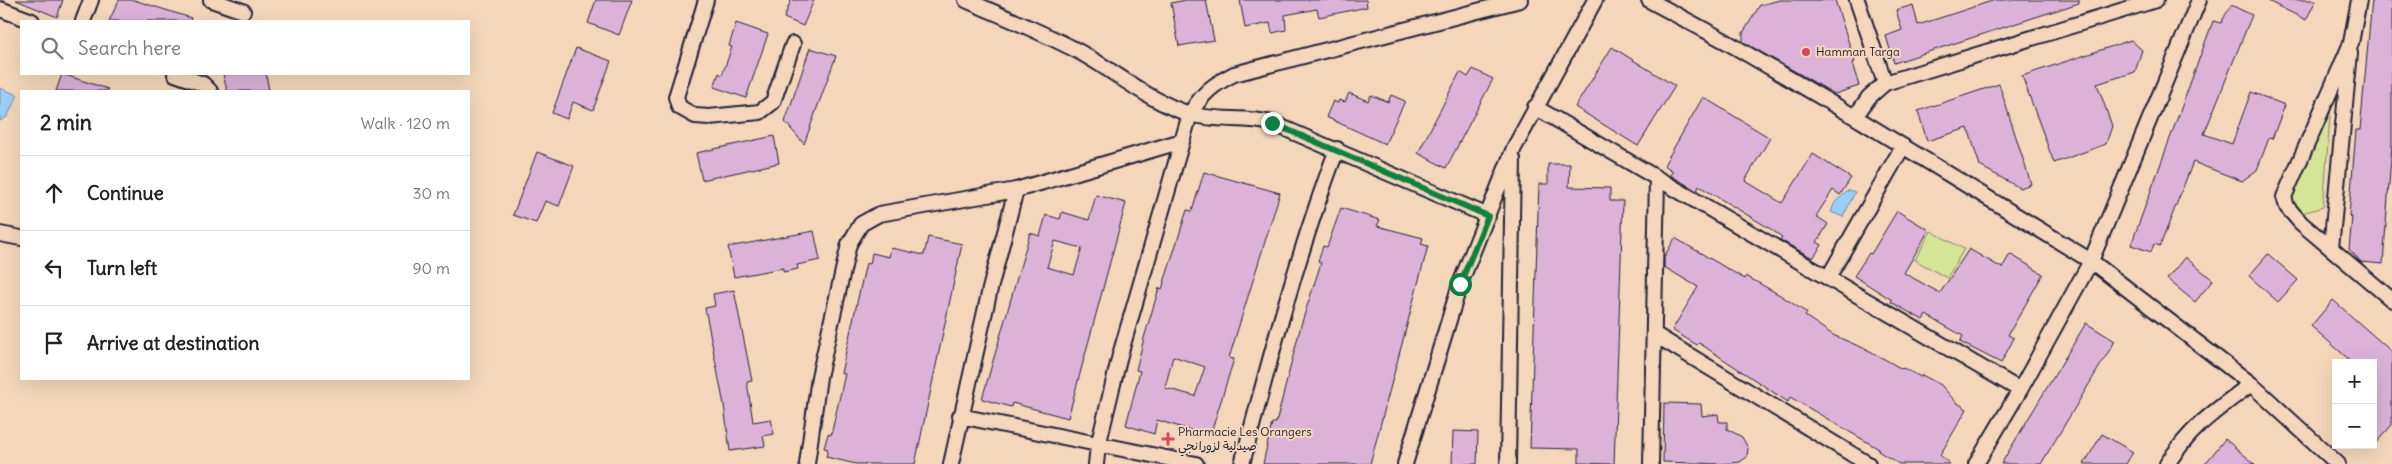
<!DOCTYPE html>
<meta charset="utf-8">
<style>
:root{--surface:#fff;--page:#f6f6f6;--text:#222;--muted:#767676;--line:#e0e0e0}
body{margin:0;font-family:Delius,"Playpen Sans Arabic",sans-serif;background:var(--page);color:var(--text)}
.controls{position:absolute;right:15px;bottom:15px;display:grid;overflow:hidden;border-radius:0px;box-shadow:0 5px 20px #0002}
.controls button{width:45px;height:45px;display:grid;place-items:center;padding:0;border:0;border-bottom:1px solid var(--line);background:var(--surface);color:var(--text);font:25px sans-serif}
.stop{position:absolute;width:15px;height:15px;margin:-11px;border:4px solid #0b8043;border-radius:50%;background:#fff}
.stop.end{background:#0b8043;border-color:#fff;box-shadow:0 1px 5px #0008}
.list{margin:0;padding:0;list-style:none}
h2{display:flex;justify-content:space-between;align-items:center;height:65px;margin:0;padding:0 20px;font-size:21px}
h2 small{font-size:16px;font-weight:400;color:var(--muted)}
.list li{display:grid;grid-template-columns:32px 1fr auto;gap:15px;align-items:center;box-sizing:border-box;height:75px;padding:0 20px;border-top:1px solid var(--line)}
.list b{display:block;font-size:19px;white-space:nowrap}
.list em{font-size:16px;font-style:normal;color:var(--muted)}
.icon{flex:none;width:28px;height:28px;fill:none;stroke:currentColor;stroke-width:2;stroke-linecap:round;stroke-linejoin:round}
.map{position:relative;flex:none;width:2392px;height:464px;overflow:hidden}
.search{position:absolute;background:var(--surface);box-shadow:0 5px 20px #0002;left:20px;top:20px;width:450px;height:55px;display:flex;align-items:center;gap:12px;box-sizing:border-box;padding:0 18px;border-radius:0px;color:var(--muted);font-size:19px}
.panel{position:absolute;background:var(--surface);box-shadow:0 5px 20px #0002;left:20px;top:90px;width:450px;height:290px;border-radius:0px}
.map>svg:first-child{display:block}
.green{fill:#d6e497;stroke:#7c8369}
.water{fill:#9acef8;stroke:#6a89ac}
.building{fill:#dcb2d9;stroke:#22223b;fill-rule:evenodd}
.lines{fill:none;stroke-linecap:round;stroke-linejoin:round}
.minor-casing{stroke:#22223b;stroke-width:18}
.minor{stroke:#f4d7ba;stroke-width:14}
.route{stroke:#0b8043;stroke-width:6}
.poi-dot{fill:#d1495b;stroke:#f4d7ba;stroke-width:2}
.labels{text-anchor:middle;stroke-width:4;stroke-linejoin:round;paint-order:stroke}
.poi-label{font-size:12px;fill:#22223b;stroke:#f4d7ba;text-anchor:start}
</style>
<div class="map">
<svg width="2392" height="464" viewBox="0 0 2392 464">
<rect width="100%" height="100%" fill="#f4d7ba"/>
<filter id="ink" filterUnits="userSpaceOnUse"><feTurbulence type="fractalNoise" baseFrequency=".02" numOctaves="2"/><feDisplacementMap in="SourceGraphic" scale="10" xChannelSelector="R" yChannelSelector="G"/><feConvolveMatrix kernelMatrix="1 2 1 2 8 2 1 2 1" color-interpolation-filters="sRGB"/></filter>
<g filter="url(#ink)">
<path class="green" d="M2332 92 2323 207 2299 214 2287 197Z
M1931 231 1964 249 1947 278 1915 260Z"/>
<path class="water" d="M0 88 18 95 7 117 0 121Z
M1849 190 1855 192 1843 217 1831 212 1835 202Z"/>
<path class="building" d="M16 0H63L57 17Z
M119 0H134L191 18 190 21H109Z
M596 0H632L619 35 588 23Z
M791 0H814L803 26 784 18Z
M1186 0H1206L1214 40 1179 46 1171 3Z
M1240 0H1366L1367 7 1319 17 1317 9 1285 15 1286 30 1272 33 1270 23 1245 28Z
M1780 0H1835L1855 62 1852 63 1859 86 1835 94 1743 42V33L1760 5Z
M1995 0H2079V3L1894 63 1886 36 1902 30 1896 10 1913 5 1918 25Z
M2266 0H2316L2306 20Z
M2372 0H2392V144L2383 264 2361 262 2349 249 2352 217 2349 216 2356 130H2360Z
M2231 5 2252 15 2204 134 2232 144 2251 92 2285 105 2272 139 2269 138 2257 170 2242 181 2193 162 2160 246 2154 244 2151 252 2131 245 2213 21 2221 23Z
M736 23 768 34 746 98 714 87 719 73 722 75 732 47 729 46Z
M2131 40 2142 50 2135 72 2097 84 2112 126 2106 144 2054 163 2022 76Z
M1612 47 1675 86 1638 146 1575 107Z
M576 48 611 61 593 110 573 102 567 119 552 113Z
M810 48 836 56 804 144 785 122Z
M1473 69 1493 79 1446 168 1418 153 1460 72 1468 77Z
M62 74 108 89 107 91H56Z
M223 74H266L269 91H227Z
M1999 84 2031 184 2020 188 1980 166 1968 128 1927 141 1918 111Z
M1349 93 1368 101 1371 95 1388 102 1391 95 1405 101 1385 144 1326 117 1333 101 1338 103 1339 100 1345 102Z
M1703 97 1770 138 1746 179 1747 182 1782 203 1813 154 1851 178 1840 195 1833 190 1816 216 1828 224 1817 242 1822 245 1813 258 1780 240 1782 237 1769 228 1699 186 1697 191 1670 175 1673 171 1664 165Z
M774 136 779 163 702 180 696 153Z
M537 152 574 166 559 206 545 201 536 223 513 215Z
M1548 164H1570L1569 187 1610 188V201H1623L1614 464 1579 463V449L1530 448 1539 184H1548Z
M1204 172 1280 193 1229 358 1234 359 1210 436 1157 420 1154 434 1126 425 1140 371 1136 370 1144 338 1159 288 1162 289 1187 210 1192 211ZM1173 356 1205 367 1195 396 1165 388Z
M1096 195 1126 203 1068 418 1012 403 1011 407 982 399 1030 233 1040 236 1046 215 1060 219 1062 212 1089 220ZM1055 241 1082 248 1074 275 1047 267Z
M1341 208 1380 220 1377 226 1423 238 1421 244 1428 246 1370 464H1263L1272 423H1276L1301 325 1321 263 1318 262 1323 246 1327 247Z
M1897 211 1929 230 1904 273 1940 293 1969 249 2002 268 2010 254 2043 274 2008 335 2014 338 2001 363 1960 342 1963 336 1926 315 1923 320 1891 302 1892 300 1854 276 1869 253 1871 254Z
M814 231 820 260 797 265 798 269 783 272V268L734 277 728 247Z
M928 237 962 244 915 464H856L826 457 828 449 824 448 828 434 831 435 845 374 841 373 866 263 870 264 872 253 889 257 891 248 924 255Z
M1675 238 1745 279 1746 276 1780 295 1807 313 1805 316 1833 335 1870 351 1902 369 1903 368 1921 377 1922 375 1941 385 1956 402 1967 409 1940 455 1950 464H1899L1878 451 1879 449 1790 397 1788 402 1699 343 1697 345 1672 330 1698 287 1664 267V257Z
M2268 254 2298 280 2278 302 2249 276Z
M2185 257 2213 280 2195 302 2167 279Z
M734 290 752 381 747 382 753 422 771 419 774 434 763 436 765 446 730 451 724 405 705 308 715 306 713 294Z
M2333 300 2392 352V425L2373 446V363H2353L2311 326Z
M2086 323 2115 341 2041 464H2001Z
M1664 403 1701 404 1702 416 1718 414 1719 422H1727V429L1742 437 1748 448 1747 457 1740 462 1723 464 1663 462Z
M1453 431 1478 432 1477 464H1452Z
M2102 434 2133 452 2126 464H2084Z
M2225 439 2255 464H2205Z"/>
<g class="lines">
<defs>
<path id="minor" d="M211 0 243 11
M706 0 676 97 679 107 695 116 709 117 760 112 773 102 793 44
M966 0C1002 16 1039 31 1074 49 1113 69 1147 101 1190 114 1217 122 1245 116 1272 123L1488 216
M1649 0 1725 41 1855 117 2091 261 2251 384 2338 464
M1857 0 1885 83
M2359 0 2351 43 2284 197 2287 207 2301 223 2392 300
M0 9 32 21
M83 21 91 0
M175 74 203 84 210 91
M1535 107 2020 390
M1855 117 1869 97 1885 83 2156 0
M0 234 21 238
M2331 248 2350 53
M1828 278 1903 146
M1654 334 1868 464
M960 416 1196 464
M807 464 819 377 849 244 861 224 879 214 1016 190 1182 141
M951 464 990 289 1016 190
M1096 464 1098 446 1120 355 1190 114C1203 93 1212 85 1234 74L1520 0
M1242 464C1270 358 1298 252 1337 149
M1405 464 1460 284 1514 148 1595 0
M1508 464 1513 159
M1651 464 1657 178
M1976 464 2020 390 2091 261 2199 0
M2167 464C2193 425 2214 412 2251 384"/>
</defs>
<use href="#minor" class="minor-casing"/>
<use href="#minor" class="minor"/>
</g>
</g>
<g class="lines" filter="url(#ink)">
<path class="route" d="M1272 123 1488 216 1460 284"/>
</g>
<g class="poi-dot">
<circle cx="1806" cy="52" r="5"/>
<path d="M1165.5 431.5h5v5h5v5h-5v5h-5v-5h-5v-5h5z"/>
</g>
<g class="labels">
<g class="poi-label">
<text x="1816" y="56">Hamman Targa</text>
<text x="1178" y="436">Pharmacie Les Orangers<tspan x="1178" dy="14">صيدلية لزورانجي</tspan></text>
</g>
</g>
</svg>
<div class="controls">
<button>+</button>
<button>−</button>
</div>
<div class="stop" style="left:1460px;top:284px"></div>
<div class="stop end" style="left:1272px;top:123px"></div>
<div class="search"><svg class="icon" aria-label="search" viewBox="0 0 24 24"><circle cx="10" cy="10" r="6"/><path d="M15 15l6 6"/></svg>Search here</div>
<section class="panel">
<h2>2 min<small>Walk · 120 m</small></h2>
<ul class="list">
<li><svg class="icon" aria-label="ahead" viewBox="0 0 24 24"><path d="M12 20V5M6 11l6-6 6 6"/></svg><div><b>Continue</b></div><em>30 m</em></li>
<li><svg class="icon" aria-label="left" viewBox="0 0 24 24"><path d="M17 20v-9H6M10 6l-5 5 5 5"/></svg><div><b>Turn left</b></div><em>90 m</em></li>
<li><svg class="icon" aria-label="arrive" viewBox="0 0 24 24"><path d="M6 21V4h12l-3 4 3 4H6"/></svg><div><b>Arrive at destination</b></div></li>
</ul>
</section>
</div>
